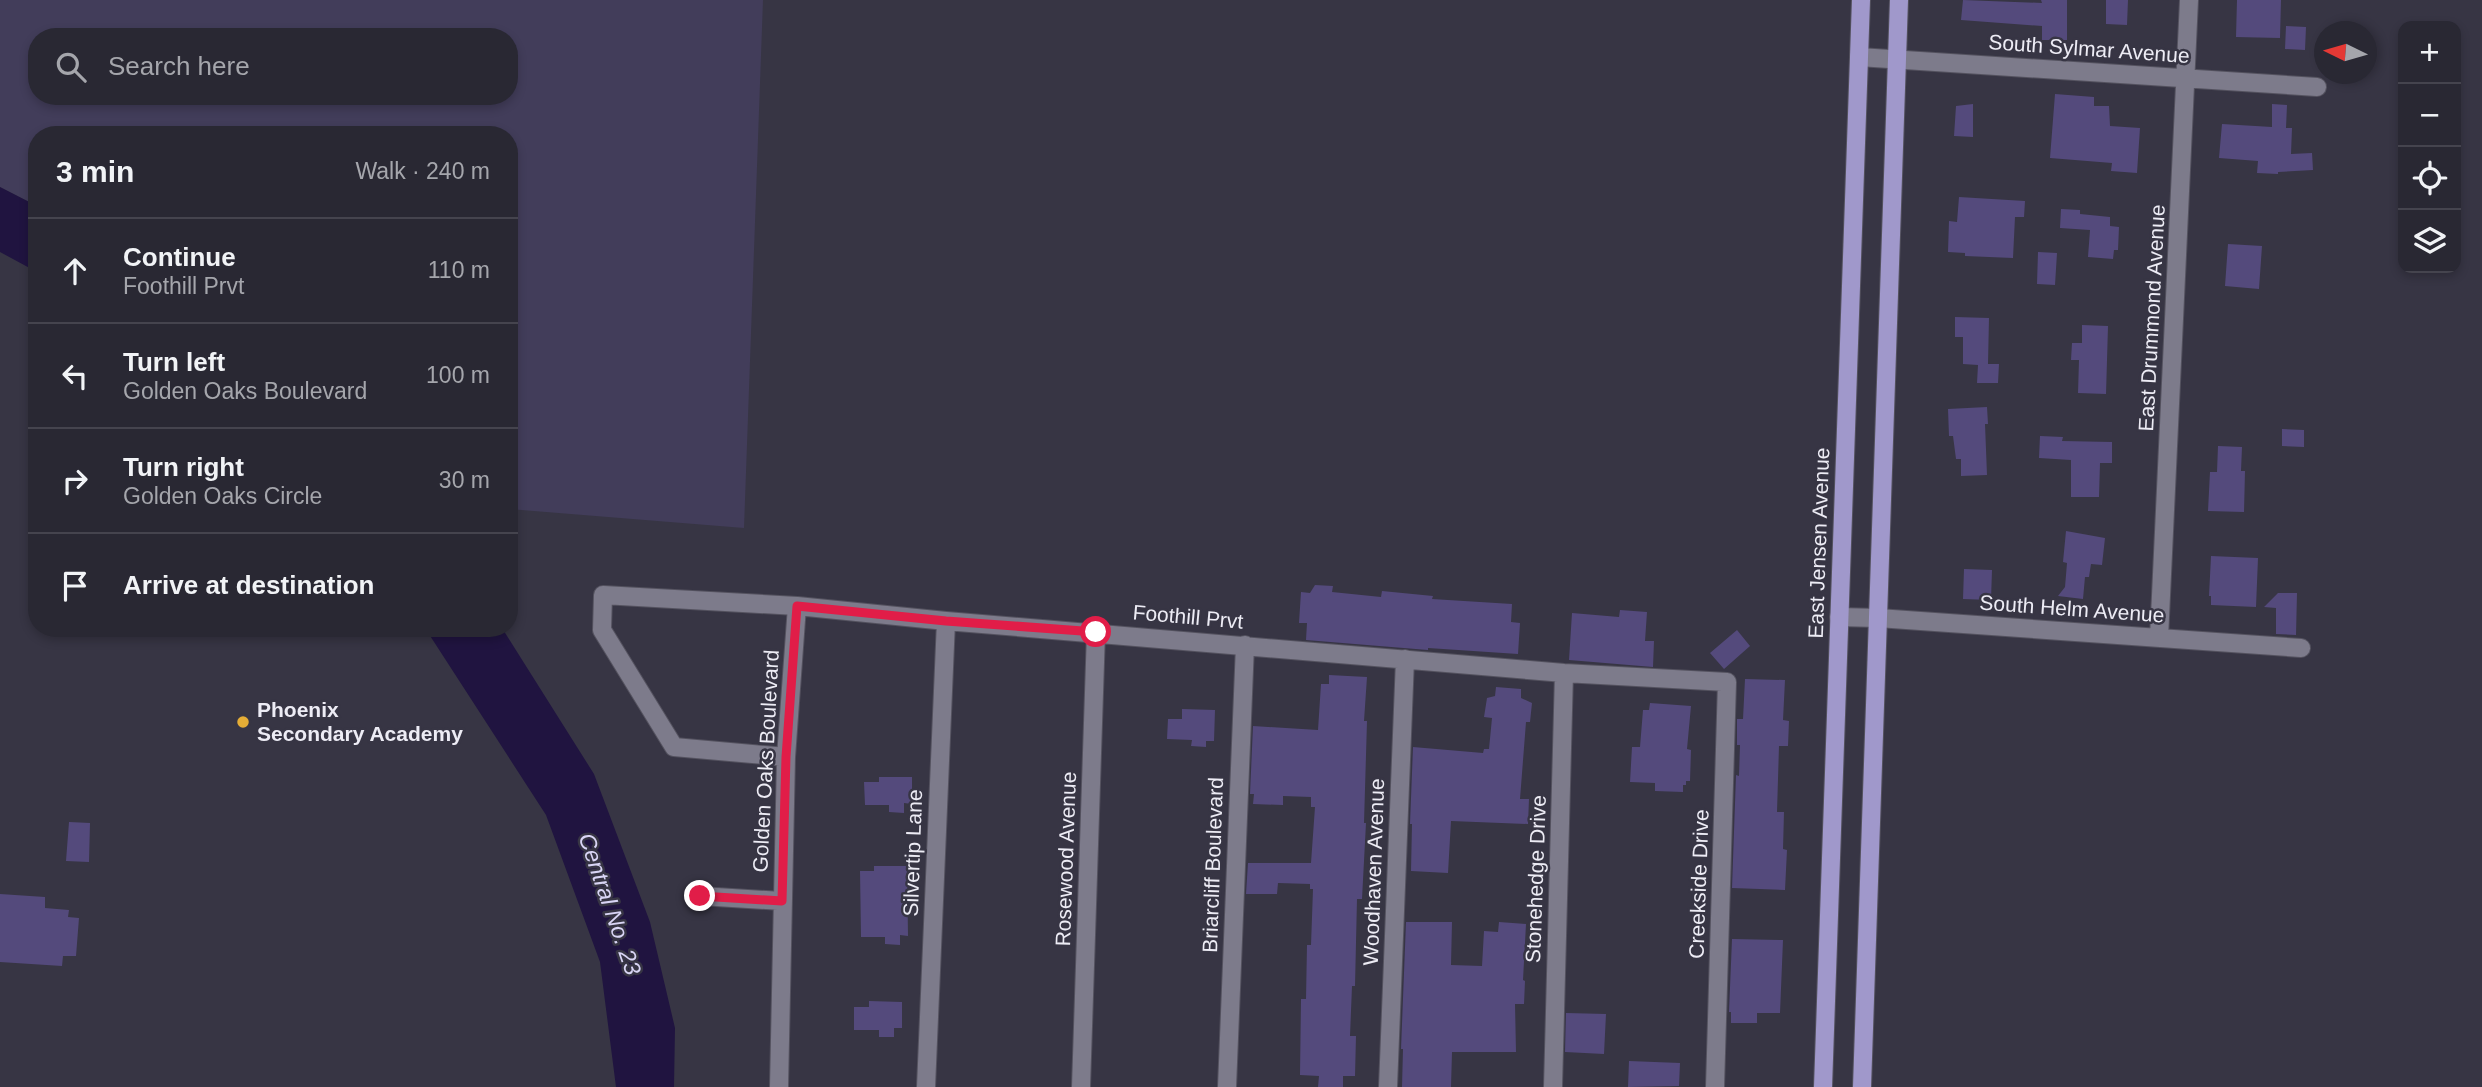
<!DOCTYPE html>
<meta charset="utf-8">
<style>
:root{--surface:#292833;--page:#35343f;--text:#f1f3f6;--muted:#a5a6ac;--line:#45444e}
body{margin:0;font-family:Arial,sans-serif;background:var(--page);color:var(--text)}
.controls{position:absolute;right:21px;top:21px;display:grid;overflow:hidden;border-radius:14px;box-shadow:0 4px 10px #0003}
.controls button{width:63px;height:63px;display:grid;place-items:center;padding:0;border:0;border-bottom:2px solid var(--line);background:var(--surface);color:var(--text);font:35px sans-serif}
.compass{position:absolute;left:2314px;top:21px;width:63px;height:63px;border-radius:50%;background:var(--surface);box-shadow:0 4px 10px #0003;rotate:275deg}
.stop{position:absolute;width:21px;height:21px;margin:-16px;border:5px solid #e11d48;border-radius:50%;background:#fff}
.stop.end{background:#e11d48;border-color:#fff;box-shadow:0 2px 7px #0008}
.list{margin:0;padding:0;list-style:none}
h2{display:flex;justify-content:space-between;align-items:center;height:91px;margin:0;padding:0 28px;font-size:30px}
h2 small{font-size:23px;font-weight:400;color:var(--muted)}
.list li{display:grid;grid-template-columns:46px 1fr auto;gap:21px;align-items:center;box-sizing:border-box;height:105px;padding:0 28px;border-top:2px solid var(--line)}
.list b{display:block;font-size:26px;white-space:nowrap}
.list p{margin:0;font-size:23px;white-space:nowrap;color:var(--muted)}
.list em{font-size:23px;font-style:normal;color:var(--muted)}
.icon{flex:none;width:38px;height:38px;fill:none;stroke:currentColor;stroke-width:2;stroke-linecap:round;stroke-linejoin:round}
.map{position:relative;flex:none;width:2482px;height:1087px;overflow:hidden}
.search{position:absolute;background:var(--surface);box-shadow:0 4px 10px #0003;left:28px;top:28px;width:490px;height:77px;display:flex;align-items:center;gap:18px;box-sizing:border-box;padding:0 24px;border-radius:28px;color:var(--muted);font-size:26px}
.panel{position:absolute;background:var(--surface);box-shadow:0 4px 10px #0003;left:28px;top:126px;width:490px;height:511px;border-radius:28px}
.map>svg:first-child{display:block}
.green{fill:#423d5a;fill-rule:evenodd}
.water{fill:#201440}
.building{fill:#544a7c}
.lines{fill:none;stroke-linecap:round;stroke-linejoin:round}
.minor-casing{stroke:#54525f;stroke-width:20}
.major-casing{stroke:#54525f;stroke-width:20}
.minor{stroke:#7d7b8b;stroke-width:18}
.major{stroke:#a098cb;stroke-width:18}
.route{stroke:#e11d48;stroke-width:9}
.poi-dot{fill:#e5ad36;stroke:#373544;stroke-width:2.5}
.labels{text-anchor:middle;stroke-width:5;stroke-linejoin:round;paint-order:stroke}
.street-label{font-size:21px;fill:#edecf5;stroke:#373544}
.poi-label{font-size:21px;font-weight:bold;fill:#edecf5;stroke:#373544;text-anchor:start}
.water-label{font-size:23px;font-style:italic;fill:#d9d5f5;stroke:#373544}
</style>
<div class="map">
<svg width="2482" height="1087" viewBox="0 0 2482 1087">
<rect width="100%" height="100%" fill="#373544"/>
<path class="green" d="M0 0H763L744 528 509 509V135H37V206L0 187ZM37 37H509V96H37Z"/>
<path class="water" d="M0 187 37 206V272L0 252Z
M425 628H502L594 774 650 922 675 1028 674 1087H616L600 962 546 815Z"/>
<path class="building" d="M1963 0 2042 3 2041 0H2067V40H2042V26L1961 20Z
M2106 0H2128L2127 25 2106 24Z
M2237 0H2281L2280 38 2236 37Z
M2286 26 2306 27 2305 50 2285 49Z
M2055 94 2094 97V106H2109L2110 126 2140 128 2137 173 2111 171 2112 163 2050 158Z
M1973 104V137L1954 136 1956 106Z
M2272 104 2287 105 2286 128H2292L2291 154 2312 153 2313 170 2278 172V174L2257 173 2258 161 2219 158 2222 124 2272 127Z
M1959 197 2025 201 2024 217H2015L2013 258 1965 256V253L1948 252 1949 221 1957 222Z
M2061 209 2080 210V214L2110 217V226L2119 227 2118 250H2114L2113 259 2088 257 2090 230 2060 228Z
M2228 244 2262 246 2259 289 2225 286Z
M2038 252 2057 253 2055 285 2037 284Z
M1955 317 1989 318 1988 364H1999L1998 383H1977L1978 365 1963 364V337H1955Z
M2082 325 2108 326 2106 394 2078 393 2079 360H2071L2072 343H2082Z
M1987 407 1988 424H1985L1987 475 1961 476V459H1956L1953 436H1949L1948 409Z
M2282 429 2304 430V447L2282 446Z
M2040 436 2063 437 2062 441 2112 442V463H2100L2099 497H2071V460L2039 458Z
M2218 446 2242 447 2241 471H2245L2244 512 2208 511 2210 472H2217Z
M2066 531 2105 538 2102 565 2091 564 2089 577H2085L2083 599 2058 596 2065 587 2067 563 2063 562Z
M2211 556 2258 558 2256 607 2211 605V596H2209Z
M1964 569 1992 570 1991 600 1963 599Z
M1315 585 1333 586 1332 592 1381 597 1382 591 1433 596 1432 599 1512 604 1511 622 1520 623 1518 654 1428 648V650L1306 640 1307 623H1299L1301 592 1310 593Z
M2278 593H2297L2296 635 2276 634V608L2264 607Z
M1620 610 1647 612 1645 641H1654L1653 667 1569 660 1572 613 1619 617Z
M1737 630 1750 646 1724 669 1710 653Z
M1329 675 1367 677 1364 721H1367L1364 823H1366L1362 899H1357L1355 986H1352L1350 1036H1356L1355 1076H1343V1087H1318L1319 1076 1300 1075 1301 999H1306L1307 945H1311L1313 889H1310V884L1278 883 1277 894H1246L1248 863H1311L1315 807H1311V797L1283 796V805L1253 804 1254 794H1250L1253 726 1318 730 1321 684H1329Z
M1745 679 1785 680 1783 720 1789 721 1788 746H1779L1777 812H1784L1783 849 1787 850 1785 890 1732 888 1736 775 1739 776 1740 745H1737V719H1743Z
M1496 687 1521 689V698L1532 703 1530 722H1526L1520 799H1529L1528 824 1451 821 1448 873 1411 871 1412 824H1410L1413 747 1483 753 1484 749H1489L1492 718 1484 717 1487 698 1495 696Z
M1650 703 1691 706 1687 749 1691 750 1690 781H1686V785H1683V792L1655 791V783L1630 782 1632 747H1640L1643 710H1649Z
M1182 709 1215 710 1214 741H1206V747L1191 746 1192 740 1167 739 1168 719H1182Z
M879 777H912V804L904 803V813L889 812V805H865L864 782H879Z
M69 822 90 823 89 862 66 861Z
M874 866H907L908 936 900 935V945L885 944V937H861L860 871H874Z
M0 894 45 897V908L69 910 68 917 79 918 76 956H63L62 966 0 962Z
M1406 922H1452L1451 965 1482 966 1484 931 1498 932 1499 922 1526 924 1523 980 1525 981 1524 1004H1515L1516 1052H1452L1451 1087H1402L1403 1049H1401Z
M1732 939 1783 940 1780 1013H1757V1023H1731V1012H1729Z
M869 1001 902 1002V1028H894V1037H879V1030H854V1007H869Z
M1566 1013 1606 1014 1604 1054 1565 1052Z
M1629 1061 1680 1063 1679 1086 1628 1087Z"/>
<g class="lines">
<defs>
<path id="minor" d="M1859 57 2317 87
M1839 617 1878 618 2301 648
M2159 638 2189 0
M786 757 674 747 602 630 603 595 797 606 946 621 1564 673 1727 682 1715 1087
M700 896 782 901
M779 1087 786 757 797 606
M926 1087 946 621
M1081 1087 1096 632
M1227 1087 1245 645
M1388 1087 1405 659
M1553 1087 1564 673"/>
<path id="major" d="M1823 1087 1861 0
M1862 1087 1899 0"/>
</defs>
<use href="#minor" class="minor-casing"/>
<use href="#major" class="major-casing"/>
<use href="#minor" class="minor"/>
<use href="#major" class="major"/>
</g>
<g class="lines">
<path class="route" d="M700 896 782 901 786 757 797 606 946 621 1096 632"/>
</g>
<circle class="poi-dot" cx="243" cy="722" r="7"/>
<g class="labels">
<g class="street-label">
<text transform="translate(2089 49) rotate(4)" y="7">South Sylmar Avenue</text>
<text transform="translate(2152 318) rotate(-87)" y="7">East Drummond Avenue</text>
<text transform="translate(1819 543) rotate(-88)" y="7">East Jensen Avenue</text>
<text transform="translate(2072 609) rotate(4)" y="7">South Helm Avenue</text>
<text transform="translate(1188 617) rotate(5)" y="7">Foothill Prvt</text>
<text transform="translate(766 761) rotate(-87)" y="7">Golden Oaks Boulevard</text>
<text transform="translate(913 853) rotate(-88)" y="7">Silvertip Lane</text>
<text transform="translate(1066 859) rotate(-88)" y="7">Rosewood Avenue</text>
<text transform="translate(1213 865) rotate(-88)" y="7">Briarcliff Boulevard</text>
<text transform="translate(1374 872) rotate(-88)" y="7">Woodhaven Avenue</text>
<text transform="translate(1536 879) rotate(-88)" y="7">Stonehedge Drive</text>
<text transform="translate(1699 884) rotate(-88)" y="7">Creekside Drive</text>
</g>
<g class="poi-label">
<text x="257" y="717">Phoenix<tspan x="257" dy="24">Secondary Academy</tspan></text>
</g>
<g class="water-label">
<text transform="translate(610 904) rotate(71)" y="8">Central No. 23</text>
</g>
</g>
</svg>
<div class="controls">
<button>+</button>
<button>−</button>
<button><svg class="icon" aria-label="locate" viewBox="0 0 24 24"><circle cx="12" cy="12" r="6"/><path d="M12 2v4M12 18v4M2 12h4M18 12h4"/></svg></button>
<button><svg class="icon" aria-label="layers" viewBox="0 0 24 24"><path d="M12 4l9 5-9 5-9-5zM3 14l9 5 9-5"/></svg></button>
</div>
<svg class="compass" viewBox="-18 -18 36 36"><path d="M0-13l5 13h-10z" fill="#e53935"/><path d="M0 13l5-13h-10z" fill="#a5a6ac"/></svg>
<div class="stop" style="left:1096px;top:632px"></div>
<div class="stop end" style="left:700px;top:896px"></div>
<div class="search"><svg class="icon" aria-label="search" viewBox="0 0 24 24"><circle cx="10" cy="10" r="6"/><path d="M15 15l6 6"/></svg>Search here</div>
<section class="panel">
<h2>3 min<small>Walk · 240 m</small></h2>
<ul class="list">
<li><svg class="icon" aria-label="ahead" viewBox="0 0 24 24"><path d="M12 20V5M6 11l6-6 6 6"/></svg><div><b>Continue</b><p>Foothill Prvt</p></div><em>110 m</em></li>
<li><svg class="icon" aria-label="left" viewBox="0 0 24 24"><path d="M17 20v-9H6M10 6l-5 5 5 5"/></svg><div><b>Turn left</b><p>Golden Oaks Boulevard</p></div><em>100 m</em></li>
<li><svg class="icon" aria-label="right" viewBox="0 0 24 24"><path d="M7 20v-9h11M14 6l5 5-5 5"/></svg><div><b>Turn right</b><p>Golden Oaks Circle</p></div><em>30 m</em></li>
<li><svg class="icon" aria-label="arrive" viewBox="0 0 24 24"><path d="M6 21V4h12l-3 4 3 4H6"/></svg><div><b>Arrive at destination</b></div></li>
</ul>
</section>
</div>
